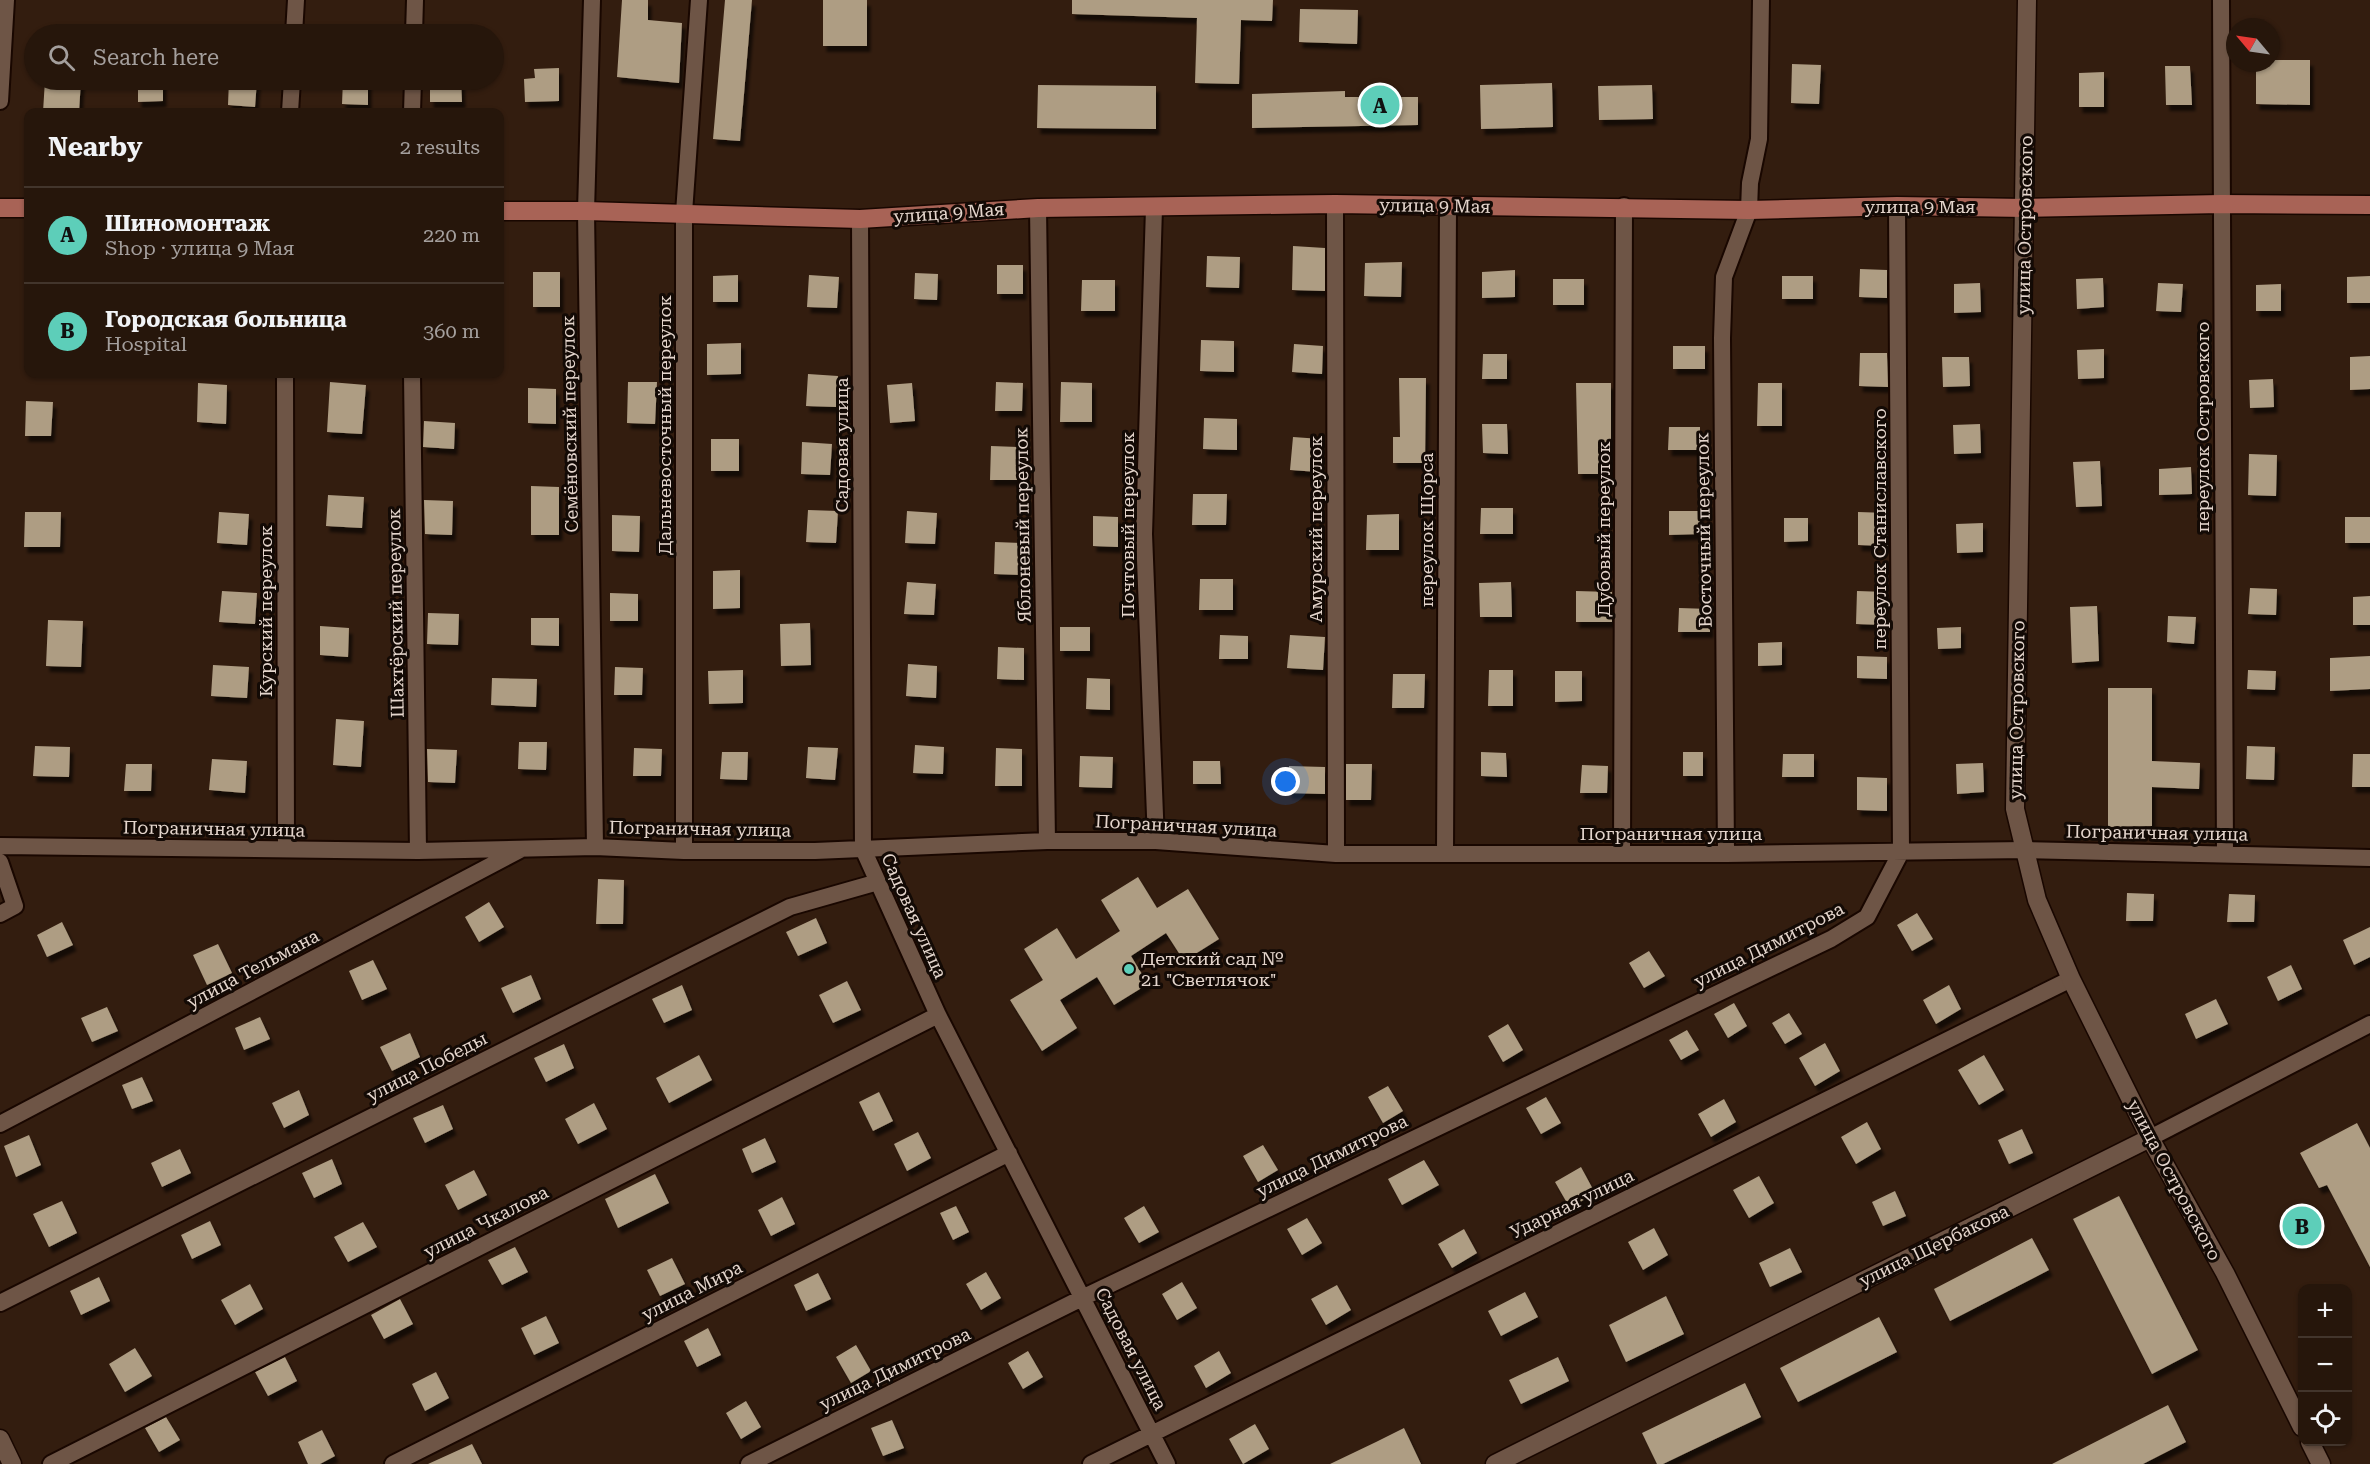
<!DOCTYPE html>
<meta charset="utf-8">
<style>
:root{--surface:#26160b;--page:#322319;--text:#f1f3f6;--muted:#a49f9d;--line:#42352c;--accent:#5dceb9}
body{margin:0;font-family:"Roboto Serif",serif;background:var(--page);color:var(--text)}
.controls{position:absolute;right:18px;bottom:18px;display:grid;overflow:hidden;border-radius:12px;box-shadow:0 2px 4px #0004}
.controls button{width:54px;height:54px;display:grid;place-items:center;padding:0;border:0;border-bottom:2px solid var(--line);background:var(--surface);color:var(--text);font:30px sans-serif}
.compass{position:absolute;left:2226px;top:18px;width:54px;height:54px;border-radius:50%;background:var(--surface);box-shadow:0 2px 4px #0004;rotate:299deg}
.you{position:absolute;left:1286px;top:782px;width:21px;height:21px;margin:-15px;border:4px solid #fff;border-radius:50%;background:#1a73e8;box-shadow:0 0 0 9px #1a73e833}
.badge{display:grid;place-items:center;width:39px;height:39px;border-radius:50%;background:var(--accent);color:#111;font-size:20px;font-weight:700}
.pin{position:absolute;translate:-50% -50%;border:3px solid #fff;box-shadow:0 2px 6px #0006}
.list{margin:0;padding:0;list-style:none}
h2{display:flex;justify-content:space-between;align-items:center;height:78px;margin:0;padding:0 24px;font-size:26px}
h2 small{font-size:20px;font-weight:400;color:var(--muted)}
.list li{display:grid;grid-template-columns:39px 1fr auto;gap:18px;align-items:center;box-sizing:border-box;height:96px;padding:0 24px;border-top:2px solid var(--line)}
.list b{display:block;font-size:22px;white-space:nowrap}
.list p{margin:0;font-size:20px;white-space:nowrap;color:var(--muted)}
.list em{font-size:20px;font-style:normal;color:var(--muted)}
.icon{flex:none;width:33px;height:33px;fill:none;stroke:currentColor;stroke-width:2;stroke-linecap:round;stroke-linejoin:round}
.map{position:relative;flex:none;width:2370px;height:1464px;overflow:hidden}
.search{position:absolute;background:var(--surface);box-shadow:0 2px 4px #0004;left:24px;top:24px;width:480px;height:66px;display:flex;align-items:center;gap:15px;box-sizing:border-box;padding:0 21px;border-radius:33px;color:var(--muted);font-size:22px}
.panel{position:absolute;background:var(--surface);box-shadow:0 2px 4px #0004;left:24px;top:108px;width:480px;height:270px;border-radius:12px}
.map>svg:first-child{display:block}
.building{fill:#ae9d83;filter:url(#shadow)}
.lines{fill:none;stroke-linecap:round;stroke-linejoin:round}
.street-casing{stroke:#190700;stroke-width:20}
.secondary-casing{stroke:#190700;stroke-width:21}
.primary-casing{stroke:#190700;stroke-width:21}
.street{stroke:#6e5546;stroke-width:16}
.secondary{stroke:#6e5546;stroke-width:18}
.primary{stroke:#a86356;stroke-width:18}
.poi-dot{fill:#5dceb9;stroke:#130a05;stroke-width:2}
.labels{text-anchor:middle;stroke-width:6;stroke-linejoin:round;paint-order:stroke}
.street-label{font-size:18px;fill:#e4d5cc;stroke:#130a05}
.poi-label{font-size:18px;fill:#e4d5cc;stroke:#130a05;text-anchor:start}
</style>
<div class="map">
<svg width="2370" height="1464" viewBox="0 0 2370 1464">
<defs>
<filter id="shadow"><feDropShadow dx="3.5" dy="6" stdDeviation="1.5" flood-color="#0009"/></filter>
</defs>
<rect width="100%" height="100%" fill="#331d0f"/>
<path class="building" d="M622 0H648V20L682 23 679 83 617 77Z
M725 0H752L740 141 713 139Z
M823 0H867V46H823Z
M1072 0H1273L1272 21 1241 20 1239 84 1195 83 1197 18 1072 14Z
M1300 9 1358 10 1357 44 1299 42Z
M2271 60H2310V105L2256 104V63H2271Z
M1792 64 1821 65 1819 104 1791 103Z
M2165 66H2190L2192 105H2166Z
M559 68V101L525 102 524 79 535 78 534 69Z
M2104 72V107H2079V73Z
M45 80H81L79 112H43Z
M138 80H163V101L138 102Z
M229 80H257L255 107 228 105Z
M343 80H368V105L342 104Z
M430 80H461L462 102H430Z
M1552 83 1553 127 1481 129 1480 85Z
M1038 85 1156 86V129L1037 128Z
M1652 85 1653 119 1599 120 1598 86Z
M1345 91V97H1418V125L1252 128V94Z
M1293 246 1325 248V291L1292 290Z
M1207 256 1240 257 1239 288 1206 287Z
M1402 262 1401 297 1364 296 1365 263Z
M997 265H1023V294H997Z
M1860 269 1887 270V298L1859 297Z
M1515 270V297L1482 298V272Z
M533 272H560V307H533Z
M915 273 938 274 937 300 914 299Z
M738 275V302H713V276Z
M809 275 839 277 837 308 807 307Z
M1782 276H1813V299H1782Z
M2370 276V303H2347V277Z
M2103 278 2104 307 2077 309 2076 279Z
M1553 279H1584V305H1553Z
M1082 280H1115V311H1081Z
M1980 283 1981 312 1954 313V284Z
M2158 283 2183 284 2181 312 2156 311Z
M2281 284V311H2256V285Z
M1201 340 1234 341V372L1200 371Z
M741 343V374L707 375V344Z
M1294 344 1323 346 1322 374 1292 372Z
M1673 346H1705V369H1673Z
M2104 349V378L2078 379 2077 350Z
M1860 353H1887L1888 387 1859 386Z
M1483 354H1507V379H1482Z
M2370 356V389L2350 390V357Z
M1942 357H1969L1970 386 1943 387Z
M808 374 838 376 836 407 806 406Z
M1399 378H1426L1425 463H1393V437H1400Z
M2273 379 2274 407 2250 408 2249 380Z
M330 382 366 385 362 434 327 432Z
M628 382H657L655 424 627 423Z
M996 382 1023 383 1022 411H995Z
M1061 382 1092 383V422H1060Z
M198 383 227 385 226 424 197 422Z
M912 383 915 421 890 423 887 385Z
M1576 383H1611V474H1578Z
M1758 383H1782V426H1757Z
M528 388 556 389V424L528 423Z
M26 401 53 402 51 436H25Z
M1204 418 1237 419V450L1203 449Z
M424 421 455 423 454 449 423 447Z
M1482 424H1507L1508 454 1483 453Z
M1980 424 1981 453 1954 454 1953 425Z
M1669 427H1700V450H1668Z
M1293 437 1321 439 1319 472 1290 470Z
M711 439H739V471H711Z
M802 442 832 444 830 475 801 474Z
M991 446 1018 447 1017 480H990Z
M2249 454 2277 455 2276 496 2248 495Z
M2100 461 2102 506 2076 507 2073 462Z
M2191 467 2192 494 2159 495V469Z
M531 486 559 487V535H531Z
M1193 494H1227L1226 525H1192Z
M328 495 364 497 362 528 326 526Z
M424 500 453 501 452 535 425 534Z
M1481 508H1513V534H1480Z
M808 510 838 511 836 543 806 542Z
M907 511 937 513 935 544 905 543Z
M1669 511H1700V534L1669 535Z
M25 512H61L60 547H24Z
M219 512 249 514 247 545 217 543Z
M1858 512 1888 513V546L1858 545Z
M1399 514V550H1366L1367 515Z
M612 515 640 516 639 552 612 551Z
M1093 516 1118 517V547L1093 546Z
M2345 517H2370V543H2345Z
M1784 518H1808V541L1784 542Z
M1983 523V552L1957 553 1956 524Z
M995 542 1021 543V575L994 574Z
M740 570V608L713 609V571Z
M1200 579H1233V610H1199Z
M907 582 936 584 934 615 904 614Z
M1511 582 1512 617H1480L1479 583Z
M2250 588 2277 589 2276 615 2248 614Z
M222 591 257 593 255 624 219 622Z
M1576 591 1612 592V622H1576Z
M1857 591 1887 592 1886 625 1856 624Z
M610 593 638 594V621H610Z
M2370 596V625H2353V597Z
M2097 606 2099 661 2072 663 2070 607Z
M1679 608 1710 609V632H1678Z
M428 613 459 614 458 645 427 644Z
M2168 616 2196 617 2194 644 2167 642Z
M531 618H559V646L531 645Z
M48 620 83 621 81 667 46 666Z
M810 623 811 665 781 666 780 624Z
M320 626 349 628 348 657 320 655Z
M1060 627H1090V651H1060Z
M1961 627V648L1938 649 1937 628Z
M1220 635 1248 636V659H1219Z
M1290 635 1325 637 1323 670 1287 668Z
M1782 642V665L1758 666V643Z
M998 647 1024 648V680L997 679Z
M1857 656 1887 657V679L1857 678Z
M2370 656V689L2330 691V658Z
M908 664 937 666 936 698 906 696Z
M213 665 249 667 247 698 211 696Z
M615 667 643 668 642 695H614Z
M743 670V703L709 704 708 671Z
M1489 670H1513V706H1488Z
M2248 670 2276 671 2275 690 2247 689Z
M1555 671H1582V701L1555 702Z
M1393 674H1425L1424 708H1392Z
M492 678 537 679 536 707 491 705Z
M1087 678 1110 679V710L1086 709Z
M2108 688H2152V761L2200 763 2199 789 2152 787V826L2108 827Z
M336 719 364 721 361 767 333 765Z
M519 742H547L546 770 518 769Z
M915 745 944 747 943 774 913 773Z
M35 746 70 747 69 777 33 776Z
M2247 746 2275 747 2274 780 2246 779Z
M808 747 838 748 835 780 806 778Z
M634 748 662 749 661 776H633Z
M996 748 1022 749V786H995Z
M427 749 457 750 455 783 428 782Z
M722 752H748L747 780 720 779Z
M1481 752 1506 753 1507 777 1481 776Z
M1683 752H1703V776H1683Z
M1783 754H1814V777H1782Z
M2353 754H2370V787H2352Z
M1080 756 1113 757 1112 788 1079 787Z
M212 759 247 761 245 793 209 790Z
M1193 761H1220L1221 784H1193Z
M1983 763 1984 792 1957 794 1956 764Z
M126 764H152L151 791H124Z
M1346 764H1372L1371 800H1346Z
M1582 765 1608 766 1607 793H1580Z
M1289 766 1325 767V794L1288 793Z
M1857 777 1887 778V811L1857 810Z
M1138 877 1157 908 1188 889 1219 939 1184 961 1166 933 1131 956 1148 984 1114 1005 1097 977 1060 1000 1077 1028 1042 1051 1010 1000 1043 980 1024 949 1057 928 1076 959 1120 931 1101 900Z
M598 879 624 880 623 924H596Z
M2127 893 2154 894 2153 921H2126Z
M2229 894 2255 895 2254 922H2227Z
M489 902 504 927 479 942 465 917Z
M1917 913 1933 939 1912 951 1897 925Z
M816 918 827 943 798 956 786 932Z
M62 922 73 945 47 957 37 935Z
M2370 927V957L2354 965 2343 940Z
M218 944 232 973 207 985 193 955Z
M1649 951 1665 976 1644 988 1629 963Z
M373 960 387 989 362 1000 349 971Z
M2291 965 2302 989 2278 1001 2267 977Z
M531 975 541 999 513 1013 501 988Z
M847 981 861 1010 833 1023 819 995Z
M682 985 692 1010 664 1023 652 999Z
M1949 985 1961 1009 1936 1024 1923 1000Z
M2216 999 2228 1024 2196 1039 2185 1014Z
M1734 1003 1747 1026 1728 1038 1714 1014Z
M107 1007 118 1031 92 1042 81 1018Z
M1789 1013 1802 1034 1785 1044 1772 1023Z
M260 1017 270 1039 244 1050 235 1028Z
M1508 1024 1523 1050 1503 1062 1488 1036Z
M1687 1030 1699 1050 1681 1060 1669 1040Z
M410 1033 420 1057 392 1071 380 1047Z
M1825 1043 1840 1071 1815 1086 1799 1058Z
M564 1044 574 1068 546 1082 534 1058Z
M699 1055 712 1080 669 1103 656 1078Z
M1984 1055 2004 1090 1979 1105 1958 1070Z
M142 1077 153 1101 132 1109 122 1085Z
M1388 1086 1403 1111 1383 1123 1368 1097Z
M299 1090 309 1115 284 1128 272 1103Z
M879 1092 893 1121 873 1131 859 1102Z
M1546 1097 1561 1123 1541 1134 1526 1108Z
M1724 1099 1736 1122 1711 1137 1698 1114Z
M594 1103 607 1129 578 1144 565 1119Z
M443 1105 453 1129 425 1143 413 1118Z
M1867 1122 1881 1149 1856 1164 1841 1137Z
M2357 1123 2370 1148V1267L2327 1185 2319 1188 2300 1153Z
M2022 1129 2033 1153 2009 1164 1998 1140Z
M918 1132 931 1158 907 1171 894 1144Z
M29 1135 41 1165 16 1177 4 1146Z
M765 1138 776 1162 752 1173 742 1149Z
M1263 1145 1278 1170 1258 1182 1243 1156Z
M180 1149 191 1173 162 1187 151 1163Z
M332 1159 342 1184 314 1198 302 1173Z
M1424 1160 1439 1185 1402 1205 1388 1179Z
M1581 1167 1595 1193 1570 1208 1555 1182Z
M474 1170 487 1195 458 1210 445 1185Z
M655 1174 669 1203 618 1228 605 1199Z
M1759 1176 1774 1203 1749 1218 1733 1190Z
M1895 1191 1906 1216 1883 1226 1872 1202Z
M2119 1196 2198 1350 2152 1374 2073 1219Z
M782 1197 795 1224 771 1236 758 1210Z
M62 1201 77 1233 49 1247 33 1214Z
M956 1206 969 1232 953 1240 940 1213Z
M1144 1206 1159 1232 1139 1243 1124 1218Z
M1307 1218 1322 1243 1302 1255 1287 1229Z
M210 1221 221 1245 192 1259 181 1235Z
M363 1222 377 1247 348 1262 334 1237Z
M1654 1228 1668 1255 1643 1270 1628 1242Z
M1464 1229 1477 1253 1452 1268 1438 1244Z
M2032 1238 2049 1270 1950 1321 1934 1289Z
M515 1247 528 1272 502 1285 488 1260Z
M1790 1248 1802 1272 1770 1287 1759 1263Z
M672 1258 685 1284 660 1296 647 1270Z
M986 1272 1001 1298 981 1310 966 1284Z
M818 1273 831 1299 806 1311 794 1285Z
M99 1277 110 1301 81 1315 70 1291Z
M1182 1282 1197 1308 1177 1320 1162 1294Z
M250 1284 263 1309 235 1325 221 1300Z
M1337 1285 1351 1310 1326 1325 1311 1299Z
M1525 1292 1538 1317 1501 1336 1488 1311Z
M1666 1296 1684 1334 1626 1362 1609 1325Z
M400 1299 413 1324 384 1339 371 1315Z
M546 1316 559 1343 534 1355 521 1328Z
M1879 1317 1897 1352 1798 1402 1780 1368Z
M708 1328 721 1355 697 1367 684 1341Z
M856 1345 871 1371 851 1383 836 1357Z
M135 1348 152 1376 125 1392 109 1364Z
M1028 1351 1043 1377 1023 1389 1008 1363Z
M1219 1351 1231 1373 1206 1388 1194 1366Z
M285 1357 297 1381 268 1396 255 1372Z
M1558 1357 1569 1381 1521 1404 1509 1380Z
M436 1372 449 1398 425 1411 412 1384Z
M1745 1383 1761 1417 1663 1464H1657L1642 1433Z
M746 1401 761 1427 741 1439 726 1413Z
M2168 1405 2186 1442 2143 1464H2052Z
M166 1417 180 1440 159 1452 145 1428Z
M892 1420 904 1448 883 1456 871 1428Z
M1255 1424 1269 1449 1243 1464 1229 1439Z
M1404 1428 1421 1464H1330L1376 1442Z
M322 1430 335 1456 320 1464H308L298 1442Z
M472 1444 482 1464H428Z"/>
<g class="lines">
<defs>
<path id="street" d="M592 0 586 211 595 847
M2221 0 2225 854
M294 34 296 0
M414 34 415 0
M0 101 6 0
M290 112 292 80
M412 112 413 80
M1335 204 1336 854
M1038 208 1047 841
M1154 208 1144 534 1156 841
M860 219 863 849 938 1015 1167 1464
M285 374 286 849
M412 374 418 851
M0 846 418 851 595 847 684 851H815L1047 841H1156L1336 854H1726L2026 850 2370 858
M684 851V213L699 0
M1622 853 1624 206
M1445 854 1448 207
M1726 854 1722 338 1724 277 1749 210 1750 183 1759 139 1761 0
M0 862 15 906 0 914
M0 1124 520 850
M2150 1138 2370 1024
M0 1303 790 907 878 882
M51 1464 938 1015
M393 1464 1009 1153
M749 1464 1082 1298 1831 939 1867 917 1901 852 1897 206
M1091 1464 2071 979"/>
<path id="secondary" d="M2027 0 2015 809 2037 900 2071 979 2150 1138 2225 1273 2302 1427
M0 1439 12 1464
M2310 1442 2321 1464
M1495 1464 2150 1138"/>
<path id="primary" d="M0 208H28
M500 211H586L860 219 1038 208 1335 204 1749 210 1897 206 2025 208 2221 204 2370 205"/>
</defs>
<use href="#street" class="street-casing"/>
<use href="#secondary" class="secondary-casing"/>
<use href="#primary" class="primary-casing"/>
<use href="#street" class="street"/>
<use href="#secondary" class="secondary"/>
<use href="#primary" class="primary"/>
</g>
<circle class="poi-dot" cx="1129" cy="969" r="6"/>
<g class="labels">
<g class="street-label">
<text transform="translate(1435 206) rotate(1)" y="6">улица 9 Мая</text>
<text x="1920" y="213">улица 9 Мая</text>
<text transform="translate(949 213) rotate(-4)" y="6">улица 9 Мая</text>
<text transform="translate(2025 225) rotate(-89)" y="6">улица Островского</text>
<text transform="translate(570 424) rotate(-91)" y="6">Семёновский переулок</text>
<text transform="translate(665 425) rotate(-90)" y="6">Дальневосточный переулок</text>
<text transform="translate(2203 427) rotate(-90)" y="6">переулок Островского</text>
<text transform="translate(842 445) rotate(-90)" y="6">Садовая улица</text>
<text transform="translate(1023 525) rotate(-91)" y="6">Яблоневый переулок</text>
<text transform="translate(1128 525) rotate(-90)" y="6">Почтовый переулок</text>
<text transform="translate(1316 529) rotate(-90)" y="6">Амурский переулок</text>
<text transform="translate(1604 529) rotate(-90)" y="6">Дубовый переулок</text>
<text transform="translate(1880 529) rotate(-90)" y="6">переулок Станиславского</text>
<text transform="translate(1427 530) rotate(-90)" y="6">переулок Щорса</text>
<text transform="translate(1704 530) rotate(-91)" y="6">Восточный переулок</text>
<text transform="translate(266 611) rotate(-90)" y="6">Курский переулок</text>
<text transform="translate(396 613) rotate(-91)" y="6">Шахтёрский переулок</text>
<text transform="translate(2017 710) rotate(-89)" y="6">улица Островского</text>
<text transform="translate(1186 826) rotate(3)" y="6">Пограничная улица</text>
<text transform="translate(214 829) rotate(1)" y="6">Пограничная улица</text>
<text transform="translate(700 829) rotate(1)" y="6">Пограничная улица</text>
<text transform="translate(2157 833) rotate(1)" y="6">Пограничная улица</text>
<text x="1671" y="840">Пограничная улица</text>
<text transform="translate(914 916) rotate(66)" y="6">Садовая улица</text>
<text transform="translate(1769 945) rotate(-27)" y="6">улица Димитрова</text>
<text transform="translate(253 969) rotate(-28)" y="6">улица Тельмана</text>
<text transform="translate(427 1067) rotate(-27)" y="6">улица Победы</text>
<text transform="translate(1332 1156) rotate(-26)" y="6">улица Димитрова</text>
<text transform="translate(2174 1180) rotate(62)" y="6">улица Островского</text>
<text transform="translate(1572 1204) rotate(-26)" y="6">Ударная улица</text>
<text transform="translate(486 1222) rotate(-27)" y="6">улица Чкалова</text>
<text transform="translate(1934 1246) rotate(-26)" y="6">улица Щербакова</text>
<text transform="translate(692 1291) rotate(-27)" y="6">улица Мира</text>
<text transform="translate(1131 1349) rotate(63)" y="6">Садовая улица</text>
<text transform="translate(895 1369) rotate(-26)" y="6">улица Димитрова</text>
</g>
<g class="poi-label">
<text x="1141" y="965">Детский сад №<tspan x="1141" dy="21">21 "Светлячок"</tspan></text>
</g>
</g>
</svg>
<div class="controls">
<button>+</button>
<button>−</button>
<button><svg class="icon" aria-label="locate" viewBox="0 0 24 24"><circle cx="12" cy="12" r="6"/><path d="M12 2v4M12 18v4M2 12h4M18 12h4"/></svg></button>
</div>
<svg class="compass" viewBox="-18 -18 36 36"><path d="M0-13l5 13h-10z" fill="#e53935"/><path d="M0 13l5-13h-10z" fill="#a49f9d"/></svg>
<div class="you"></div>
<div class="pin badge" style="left:1380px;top:105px">A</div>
<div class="pin badge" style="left:2302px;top:1226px">B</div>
<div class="search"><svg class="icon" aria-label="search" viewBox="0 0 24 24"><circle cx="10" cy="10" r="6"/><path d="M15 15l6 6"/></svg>Search here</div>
<section class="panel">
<h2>Nearby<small>2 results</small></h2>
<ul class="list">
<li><span class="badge">A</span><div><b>Шиномонтаж</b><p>Shop · улица 9 Мая</p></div><em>220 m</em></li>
<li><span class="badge">B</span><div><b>Городская больница</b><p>Hospital</p></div><em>360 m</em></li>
</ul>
</section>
</div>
